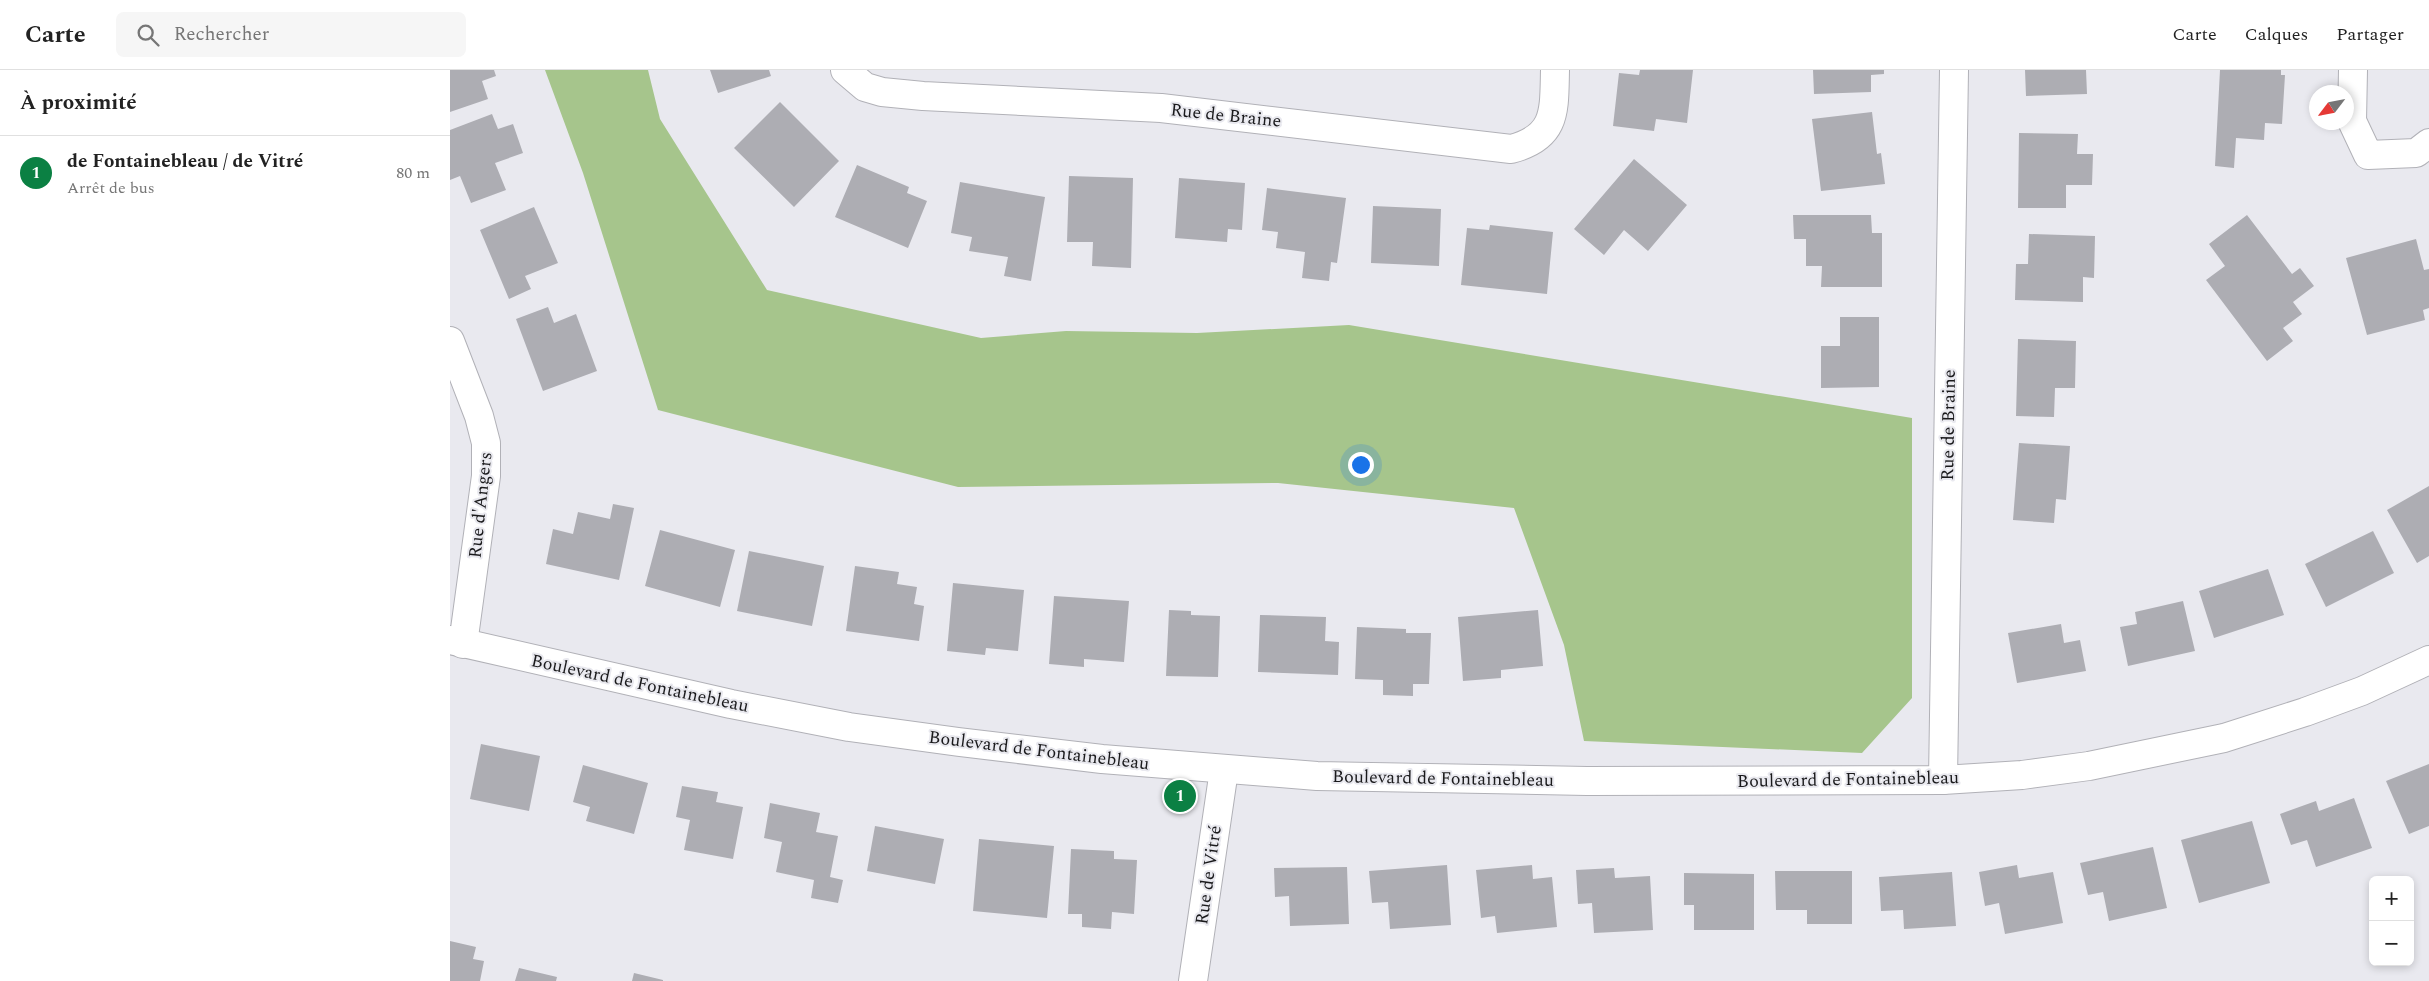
<!DOCTYPE html>
<html lang="fr">
<meta charset="utf-8">
<style>
:root{--surface:#fff;--page:#f6f6f6;--text:#222;--muted:#767676;--line:#e0e0e0;--accent:#0b8043}
body{margin:0;font-family:Spectral,serif;background:var(--page);color:var(--text)}
.controls{position:absolute;right:15px;bottom:15px;display:grid;overflow:hidden;border-radius:8px;box-shadow:0 2px 8px #0003}
.controls button{width:45px;height:45px;display:grid;place-items:center;padding:0;border:0;border-bottom:1px solid var(--line);background:var(--surface);color:var(--text);font:25px sans-serif}
.compass{position:absolute;left:1859px;top:15px;width:45px;height:45px;border-radius:50%;background:var(--surface);box-shadow:0 2px 8px #0003;rotate:238deg}
.you{position:absolute;left:910px;top:394px;width:18px;height:18px;margin:-12px;border:4px solid #fff;border-radius:50%;background:#1a73e8;box-shadow:0 0 0 8px #1a73e833}
.badge{display:grid;place-items:center;width:32px;height:32px;border-radius:50%;background:var(--accent);color:#fff;font-size:16px;font-weight:700}
.pin{position:absolute;translate:-50% -50%;border:2px solid #fff;box-shadow:0 1px 5px #0006}
.list{margin:0;padding:0;list-style:none}
h2{display:flex;justify-content:space-between;align-items:center;height:65px;margin:0;padding:0 20px;font-size:21px}
h2 small{font-size:16px;font-weight:400;color:var(--muted)}
.list li{display:grid;grid-template-columns:32px 1fr auto;gap:15px;align-items:center;box-sizing:border-box;height:75px;padding:0 20px;border-top:1px solid var(--line)}
.list b{display:block;font-size:19px;white-space:nowrap}
.list p{margin:0;font-size:16px;white-space:nowrap;color:var(--muted)}
.list em{font-size:16px;font-style:normal;color:var(--muted)}
.icon{flex:none;width:28px;height:28px;fill:none;stroke:currentColor;stroke-width:2;stroke-linecap:round;stroke-linejoin:round}
.map{position:relative;flex:none;width:1979px;height:911px;overflow:hidden}
header{display:flex;align-items:center;gap:30px;box-sizing:border-box;height:70px;padding:0 25px;background:var(--surface);border-bottom:1px solid var(--line)}
header strong{font-size:24px}
nav{display:flex;gap:28px;margin-inline-start:auto;font-size:18px}
.search{width:350px;height:45px;background:var(--page);display:flex;align-items:center;gap:12px;box-sizing:border-box;padding:0 18px;border-radius:8px;color:var(--muted);font-size:19px}
main{display:flex}
aside{flex:1;background:var(--surface)}
.map>svg:first-child{display:block}
.green{fill:#a6c58c}
.building{fill:#adadb3}
.lines{fill:none;stroke-linecap:round;stroke-linejoin:round}
.minor-casing{stroke:#b1b1b7;stroke-width:30}
.tertiary-casing{stroke:#b1b1b7;stroke-width:30}
.minor{stroke:#fff;stroke-width:28}
.tertiary{stroke:#fff;stroke-width:28}
.labels{text-anchor:middle;stroke-width:4;stroke-linejoin:round;paint-order:stroke}
.street-label{font-size:18px;fill:#1a1a1c;stroke:#e9e9ef}
</style>
<header>
<strong>Carte</strong>
<div class="search"><svg class="icon" aria-label="search" viewBox="0 0 24 24"><circle cx="10" cy="10" r="6"/><path d="M15 15l6 6"/></svg>Rechercher</div>
<nav><a>Carte</a><a>Calques</a><a>Partager</a></nav>
</header>
<main>
<aside>
<h2>À proximité<small></small></h2>
<ul class="list">
<li><span class="badge">1</span><div><b>de Fontainebleau / de Vitré</b><p>Arrêt de bus</p></div><em>80 m</em></li>
</ul>
</aside>
<div class="map">
<svg width="1979" height="911" viewBox="0 0 1979 911">
<rect width="100%" height="100%" fill="#e9e9ef"/>
<path class="green" d="M95 0H198L210 49 317 220 531 268 616 261 747 263 899 255 1462 348V628L1412 683 1134 671 1114 575 1064 438 828 413 508 417 208 340 133 103Z"/>
<path class="building" d="M0 0H44L46 6 32 11 38 29 0 42Z
M260 0H319L321 6 268 23Z
M1190 0H1243L1237 53 1206 49 1204 61 1163 56 1169 3 1189 5Z
M1363 0H1434V4L1421 5V22L1364 24Z
M1575 0H1636L1637 24 1576 26Z
M1770 0H1831V5H1835L1832 54 1815 53 1814 70 1786 68 1784 98 1765 96Z
M330 32 389 91 344 137 284 78Z
M1422 42 1427 84 1431 83 1435 114 1371 121 1362 49Z
M42 44 48 59 63 54 73 83 45 93 56 120 21 133 10 106 0 110V60Z
M1569 63 1628 64 1627 84H1643L1642 115H1616V138H1568Z
M1184 89 1237 135 1198 181 1174 160 1154 185 1124 159Z
M407 95 459 117 457 123 477 131 458 178 385 147Z
M619 106 683 108 681 198 642 196 643 172H617Z
M729 108 795 113 792 160 778 159 777 172 725 168Z
M510 112 595 127 581 211 554 206 558 187 519 181 522 167 501 163Z
M817 118 896 128 887 193 881 192 879 211 852 208 855 182 826 178 828 162 812 160Z
M923 136 991 139 989 196 921 193Z
M84 137 108 193 75 206 81 219 59 229 30 160Z
M1343 145H1421L1422 163H1432V217H1371L1372 196H1356V169H1344Z
M1797 145 1842 204 1850 198 1864 216 1843 232 1852 244 1833 258 1843 271 1817 291 1756 210 1775 196 1759 174Z
M1040 155 1103 162 1097 224 1011 215 1017 158 1039 160Z
M1579 164 1645 166 1644 208 1633 207V232L1565 230 1566 194H1578Z
M1966 169 1974 200 1979 199V238L1973 240 1975 250 1917 265 1896 188Z
M98 237 104 253 126 244 147 301 93 321 66 249Z
M1390 247H1429V317L1371 318V276H1390Z
M1568 269 1626 271 1625 318H1605L1604 347 1566 346Z
M1569 373 1620 376 1616 430 1606 429 1604 453 1563 450Z
M1979 416V486L1967 493 1937 440Z
M163 434 184 438 169 510 96 494 103 459 123 464 128 442 160 449Z
M210 460 285 480 270 537 195 516Z
M1923 461 1944 503 1876 537 1855 494Z
M299 481 374 496 362 556 287 541Z
M405 496 449 502 447 514 467 517 464 534 474 536 469 571 396 561Z
M1818 499 1834 545 1764 568 1749 521Z
M503 513 574 520 568 581 536 578 535 585 497 581Z
M604 526 679 531 674 592 634 589V597L599 594Z
M1733 531 1745 581 1678 596 1670 557 1687 554 1685 542Z
M719 540 741 541V545L770 546 768 607 716 606Z
M1088 540 1093 596 1051 600V608L1013 611 1008 547Z
M810 545 876 547 875 571 889 572 888 605 808 602Z
M1611 554 1614 573 1630 570 1636 601 1567 613 1558 563Z
M907 557 956 559V563H981L979 614H963V626L933 625V610L905 609Z
M31 674 90 686 79 741 20 729Z
M1979 694V756L1959 764 1936 711Z
M133 695 198 713 184 764 136 751 140 737 123 732Z
M232 716 268 722 266 732 293 737 283 789 234 780 240 750 226 747Z
M1904 728 1922 778 1866 797 1857 770 1841 775 1830 744 1866 731 1869 741Z
M320 733 370 743 366 762 388 766 380 807 393 810 388 833 361 828 364 810 326 802 332 772 314 768Z
M1802 751 1820 813 1749 833 1731 770Z
M425 756 494 769 485 814 417 801Z
M529 769 604 776 597 848 523 841Z
M1703 777 1717 838 1659 851 1653 822 1638 825 1630 793Z
M621 779 664 781V789L687 790 684 844 662 842 661 859 632 857V844H618Z
M997 795 1001 855 940 859 938 832 922 833 919 801Z
M1082 795 1083 809 1102 807 1107 857 1047 863 1045 846 1031 848 1026 800Z
M1567 795 1569 808 1603 802 1613 853 1555 864 1549 833 1535 836 1529 802Z
M897 797 899 854 840 856 839 826 825 827 824 798Z
M1164 798 1165 808 1200 806 1203 860 1144 863 1142 833 1128 834 1126 800Z
M1325 801H1402V854H1357V840H1326Z
M1502 802 1506 856 1454 859 1453 840 1431 841 1429 807Z
M1234 803 1304 804V860H1244V835H1234Z
M0 871 26 877 23 889 34 891 30 911H0Z
M69 898 107 907 106 911H65Z
M184 903 213 910V911H182Z"/>
<g class="lines">
<defs>
<path id="minor" d="M395 0 415 17 432 22 473 26 711 38 1061 79C1107 67 1104 41 1105 0
M1903 0 1902 51 1918 85 1966 83 1979 73
M0 271 29 346 36 373V406L13 574
M1493 710 1504 0
M743 911 774 700"/>
<path id="tertiary" d="M0 570 281 634 399 657 509 672 652 689 867 706 1137 711 1493 710 1572 705 1639 696 1774 668 1855 642 1912 621 1979 590"/>
</defs>
<use href="#minor" class="minor-casing"/>
<use href="#tertiary" class="tertiary-casing"/>
<use href="#minor" class="minor"/>
<use href="#tertiary" class="tertiary"/>
</g>
<g class="labels">
<g class="street-label">
<text transform="translate(776 45) rotate(6)" y="6">Rue de Braine</text>
<text transform="translate(1498 355) rotate(-89)" y="6">Rue de Braine</text>
<text transform="translate(30 435) rotate(-84)" y="6">Rue d'Angers</text>
<text transform="translate(190 613) rotate(12)" y="6">Boulevard de Fontainebleau</text>
<text transform="translate(589 680) rotate(7)" y="6">Boulevard de Fontainebleau</text>
<text transform="translate(993 708) rotate(1)" y="6">Boulevard de Fontainebleau</text>
<text transform="translate(1398 709) rotate(-1)" y="6">Boulevard de Fontainebleau</text>
<text transform="translate(758 805) rotate(-82)" y="6">Rue de Vitré</text>
</g>
</g>
</svg>
<div class="controls">
<button>+</button>
<button>−</button>
</div>
<svg class="compass" viewBox="-18 -18 36 36"><path d="M0-13l5 13h-10z" fill="#e53935"/><path d="M0 13l5-13h-10z" fill="#767676"/></svg>
<div class="you"></div>
<div class="pin badge" style="left:730px;top:726px">1</div>
</div>
</main>
